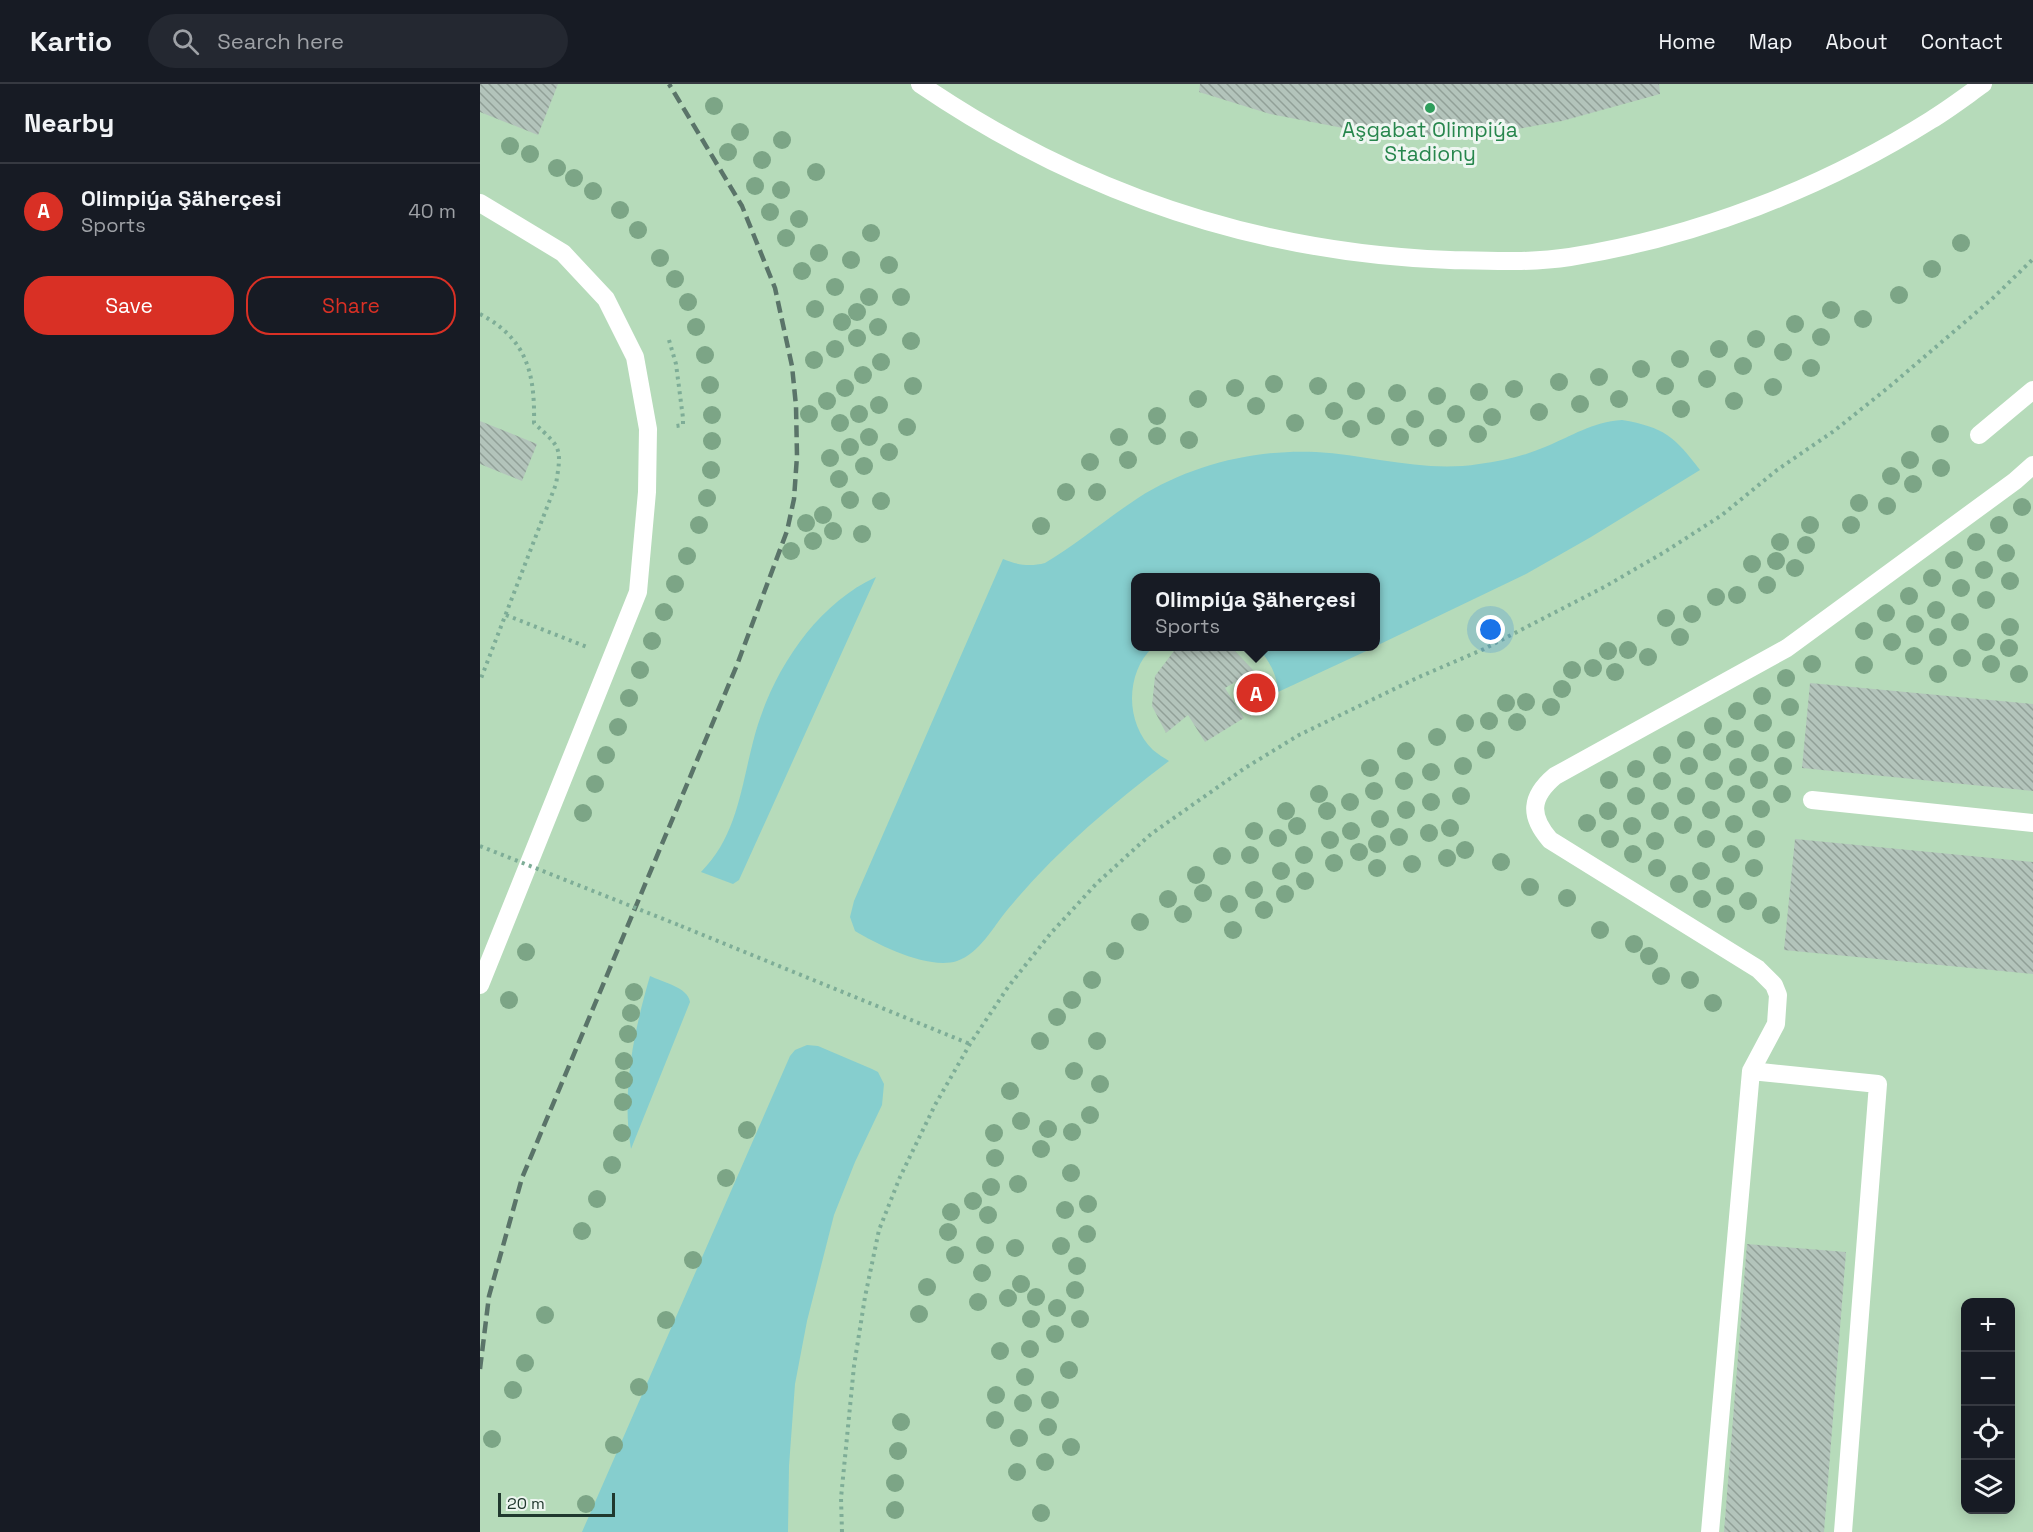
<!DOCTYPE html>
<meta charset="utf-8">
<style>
:root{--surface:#171b24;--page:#242831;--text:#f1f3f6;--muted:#9ea1a6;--line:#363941;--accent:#d93025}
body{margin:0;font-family:"Space Grotesk",sans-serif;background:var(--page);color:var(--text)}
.controls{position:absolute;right:18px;bottom:18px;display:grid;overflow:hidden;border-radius:12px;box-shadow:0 3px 15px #0003}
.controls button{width:54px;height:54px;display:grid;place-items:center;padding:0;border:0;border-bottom:2px solid var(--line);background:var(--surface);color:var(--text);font:30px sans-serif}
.scale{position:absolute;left:18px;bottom:15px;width:117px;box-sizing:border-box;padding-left:6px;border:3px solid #20382e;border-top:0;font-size:16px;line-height:21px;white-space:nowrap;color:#20382e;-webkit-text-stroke:4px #eef6f1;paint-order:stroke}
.you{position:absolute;left:1011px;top:546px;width:21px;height:21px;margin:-15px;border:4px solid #fff;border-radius:50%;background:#1a73e8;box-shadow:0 0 0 9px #1a73e833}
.badge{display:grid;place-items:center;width:39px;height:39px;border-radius:50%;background:var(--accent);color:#fff;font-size:20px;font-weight:700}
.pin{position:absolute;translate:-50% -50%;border:3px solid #fff;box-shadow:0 2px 6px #0006}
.popup{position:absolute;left:651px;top:489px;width:249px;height:78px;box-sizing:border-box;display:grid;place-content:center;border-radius:12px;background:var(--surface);filter:drop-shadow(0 2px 4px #0005);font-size:20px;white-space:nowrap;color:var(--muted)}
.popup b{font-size:22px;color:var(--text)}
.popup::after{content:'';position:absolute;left:50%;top:100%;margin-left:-12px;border:12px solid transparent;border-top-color:var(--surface)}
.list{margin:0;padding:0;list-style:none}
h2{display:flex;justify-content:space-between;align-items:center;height:78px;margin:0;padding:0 24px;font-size:26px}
h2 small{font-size:20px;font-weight:400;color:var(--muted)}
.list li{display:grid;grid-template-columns:39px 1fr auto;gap:18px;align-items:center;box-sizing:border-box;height:96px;padding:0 24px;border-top:2px solid var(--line)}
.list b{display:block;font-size:22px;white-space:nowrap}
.list p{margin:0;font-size:20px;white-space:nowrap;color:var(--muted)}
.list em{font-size:20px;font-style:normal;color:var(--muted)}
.actions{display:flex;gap:12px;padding:18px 24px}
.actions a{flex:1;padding:14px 0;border:2px solid var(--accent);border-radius:24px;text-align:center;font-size:21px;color:var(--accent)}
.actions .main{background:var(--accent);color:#fff}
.icon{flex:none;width:33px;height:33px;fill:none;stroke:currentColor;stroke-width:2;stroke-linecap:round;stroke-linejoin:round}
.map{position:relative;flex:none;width:1553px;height:1448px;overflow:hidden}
header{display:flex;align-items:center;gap:36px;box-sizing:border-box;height:84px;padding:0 30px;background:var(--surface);border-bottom:2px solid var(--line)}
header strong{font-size:28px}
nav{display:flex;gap:33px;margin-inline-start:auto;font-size:21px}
.search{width:420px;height:54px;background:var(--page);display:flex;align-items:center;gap:15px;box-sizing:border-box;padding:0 21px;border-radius:33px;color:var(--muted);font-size:22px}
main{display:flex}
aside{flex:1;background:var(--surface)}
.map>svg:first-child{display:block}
.park{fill:#b6dbba;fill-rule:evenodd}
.water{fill:#86cece}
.building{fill:url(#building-back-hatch)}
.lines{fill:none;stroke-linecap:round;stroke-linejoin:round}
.path{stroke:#7ead97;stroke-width:4;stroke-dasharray:3 4.5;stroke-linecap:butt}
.lane{stroke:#fff;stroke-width:18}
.rail{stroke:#5a7469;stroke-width:4.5;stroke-dasharray:12 6;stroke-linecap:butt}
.path-bridge{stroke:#7ead97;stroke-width:4;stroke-dasharray:3 4.5;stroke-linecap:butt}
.tree{fill:#7ca586}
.leisure-dot{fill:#2e9e5b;stroke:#eef6f1;stroke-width:2}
.labels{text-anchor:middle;stroke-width:6;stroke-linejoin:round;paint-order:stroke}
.leisure-label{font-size:21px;fill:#27864d;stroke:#eef6f1}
</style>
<header>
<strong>Kartio</strong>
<div class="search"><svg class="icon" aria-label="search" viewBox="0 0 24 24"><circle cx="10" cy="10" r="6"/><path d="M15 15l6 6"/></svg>Search here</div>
<nav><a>Home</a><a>Map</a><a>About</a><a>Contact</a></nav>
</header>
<main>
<aside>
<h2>Nearby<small></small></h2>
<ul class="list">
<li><span class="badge">A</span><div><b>Olimpiýa Şäherçesi</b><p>Sports</p></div><em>40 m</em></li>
</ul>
<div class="actions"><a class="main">Save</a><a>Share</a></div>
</aside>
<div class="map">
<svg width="1553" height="1448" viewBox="0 0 1553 1448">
<defs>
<pattern id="building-back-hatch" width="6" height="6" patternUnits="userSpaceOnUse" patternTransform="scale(1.5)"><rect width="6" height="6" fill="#b3c4bb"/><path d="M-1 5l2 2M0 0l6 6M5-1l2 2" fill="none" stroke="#91a098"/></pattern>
</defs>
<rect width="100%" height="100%" fill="#dee9e2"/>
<path class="park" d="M0 0H1553V1448H0ZM656 494H896V562H656ZM1486 1218H1530V1426H1486Z"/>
<path class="water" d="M1142 336C1184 343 1195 353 1220 386L1111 453 1046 490 896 562V494H656V562L673 563C645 589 645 639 673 666 678 670 684 674 689 677 631 721 574 769 528 825 513 843 500 869 477 877 449 886 400 862 375 847L370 833 374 817 523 475C537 481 550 483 565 479 597 460 626 435 658 414 710 381 775 365 836 368 891 371 944 389 999 380 1022 377 1044 372 1065 363 1092 352 1112 338 1142 336Z
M396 493 259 796 253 800 221 788C257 752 261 704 273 658 289 593 333 522 396 493Z
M778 563H895L798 608C797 590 789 577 778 563Z
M170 892C182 898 208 903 210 918L151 1065C141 1008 154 947 170 892Z
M327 961 338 962 392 985 398 988 404 1000 402 1021 375 1078 354 1131 327 1237 315 1300 309 1382 308 1448H102L310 972 315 966Z"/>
<path class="building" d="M0 0H78L58 51 0 28Z
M720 0H1179L1180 10 1082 37 1010 50 936 52 863 44 790 30 719 8Z
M0 337 57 360 42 397 0 380Z
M709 562H743L753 565 774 587 745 604 764 634 725 658 708 631 686 649 672 622 675 592 694 567Z
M1330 599 1553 620V707L1322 684Z
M1315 755 1553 778V890L1304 866Z
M1267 1160 1366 1168 1344 1448H1244Z"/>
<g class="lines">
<path class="path" d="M0 230C47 255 55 289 54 339 81 364 82 363 76 400L0 597
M189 256 196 280 203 334V341L196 342
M26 531 107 563
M201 842 490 960
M362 1448 361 1414 374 1282 385 1213 399 1146 420 1093 455 1021 490 960 528 903 571 849 617 799 671 750 765 684 819 651 939 593 1004 565 1126 502 1183 469 1242 431 1297 386 1354 347 1409 303 1512 215 1553 175"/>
<path class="lane" d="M440 0C600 109 777 169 970 176 1009 177 1051 179 1090 173 1217 153 1343 104 1451 36 1469 25 1486 12 1503 0
M0 119 83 169 126 215 155 273 168 345 167 408 158 508 0 901
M1499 351 1553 306
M1332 716 1553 739
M1271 987 1398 1000 1363 1448
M1230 1448 1271 987 1296 940 1298 911 1294 901 1278 885 1070 756C1049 732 1050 713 1075 692L1307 564 1535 397 1553 381"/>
<path class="rail" d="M0 1285 9 1212 42 1094 257 581 307 447 314 415 317 372 316 322 312 282 295 204 262 122 189 0"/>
<path class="path-bridge" d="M0 762 201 842"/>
</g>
<g class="tree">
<circle cx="234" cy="22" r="9"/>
<circle cx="260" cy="48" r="9"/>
<circle cx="302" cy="56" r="9"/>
<circle cx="30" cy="62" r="9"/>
<circle cx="248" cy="68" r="9"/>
<circle cx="50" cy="70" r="9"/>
<circle cx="282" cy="76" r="9"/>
<circle cx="77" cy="84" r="9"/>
<circle cx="336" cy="88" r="9"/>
<circle cx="94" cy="94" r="9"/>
<circle cx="275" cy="102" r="9"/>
<circle cx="301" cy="106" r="9"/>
<circle cx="113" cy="107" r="9"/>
<circle cx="140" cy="126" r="9"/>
<circle cx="290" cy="128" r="9"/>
<circle cx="319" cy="135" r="9"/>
<circle cx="158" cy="146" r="9"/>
<circle cx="391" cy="149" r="9"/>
<circle cx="306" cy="154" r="9"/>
<circle cx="1481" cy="159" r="9"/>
<circle cx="339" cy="169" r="9"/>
<circle cx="180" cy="174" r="9"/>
<circle cx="371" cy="176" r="9"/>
<circle cx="409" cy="181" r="9"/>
<circle cx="1452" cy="185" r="9"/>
<circle cx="322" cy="187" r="9"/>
<circle cx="195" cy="195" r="9"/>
<circle cx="355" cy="203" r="9"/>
<circle cx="1419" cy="211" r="9"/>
<circle cx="389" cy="213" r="9"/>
<circle cx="421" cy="213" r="9"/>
<circle cx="208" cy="218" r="9"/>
<circle cx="335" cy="225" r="9"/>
<circle cx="1351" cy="226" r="9"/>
<circle cx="377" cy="228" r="9"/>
<circle cx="1383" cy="235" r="9"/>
<circle cx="362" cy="238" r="9"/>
<circle cx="1315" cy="240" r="9"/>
<circle cx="216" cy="243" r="9"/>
<circle cx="398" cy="243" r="9"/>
<circle cx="1341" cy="253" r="9"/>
<circle cx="377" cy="254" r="9"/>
<circle cx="1276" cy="255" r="9"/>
<circle cx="431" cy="257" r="9"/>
<circle cx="355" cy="265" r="9"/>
<circle cx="1239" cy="265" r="9"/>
<circle cx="1303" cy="268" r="9"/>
<circle cx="225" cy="271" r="9"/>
<circle cx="1200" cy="275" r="9"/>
<circle cx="334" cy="276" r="9"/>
<circle cx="401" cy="278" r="9"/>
<circle cx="1263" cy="282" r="9"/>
<circle cx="1331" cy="284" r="9"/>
<circle cx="1161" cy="285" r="9"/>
<circle cx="383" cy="291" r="9"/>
<circle cx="1119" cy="293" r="9"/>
<circle cx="1227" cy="295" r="9"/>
<circle cx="1079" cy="298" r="9"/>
<circle cx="794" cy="300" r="9"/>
<circle cx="230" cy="301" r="9"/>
<circle cx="433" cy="302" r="9"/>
<circle cx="838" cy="302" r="9"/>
<circle cx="1185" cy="302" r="9"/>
<circle cx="1293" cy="303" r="9"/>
<circle cx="365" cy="304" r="9"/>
<circle cx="755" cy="304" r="9"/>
<circle cx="1034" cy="305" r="9"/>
<circle cx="876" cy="307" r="9"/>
<circle cx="999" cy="308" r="9"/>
<circle cx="917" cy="309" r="9"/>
<circle cx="957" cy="312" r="9"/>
<circle cx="718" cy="315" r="9"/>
<circle cx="1139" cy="315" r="9"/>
<circle cx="347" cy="317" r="9"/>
<circle cx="1254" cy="317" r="9"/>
<circle cx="1100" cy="320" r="9"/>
<circle cx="399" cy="321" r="9"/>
<circle cx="776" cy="322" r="9"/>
<circle cx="1201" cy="325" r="9"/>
<circle cx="854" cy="327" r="9"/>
<circle cx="1059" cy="328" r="9"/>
<circle cx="329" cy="330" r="9"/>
<circle cx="379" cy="330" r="9"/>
<circle cx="976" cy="330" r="9"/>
<circle cx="232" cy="331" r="9"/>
<circle cx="677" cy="332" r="9"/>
<circle cx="896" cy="332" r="9"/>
<circle cx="1012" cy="333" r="9"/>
<circle cx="935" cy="335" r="9"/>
<circle cx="360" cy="339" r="9"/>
<circle cx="815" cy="339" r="9"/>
<circle cx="427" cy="343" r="9"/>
<circle cx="871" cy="345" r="9"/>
<circle cx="998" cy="350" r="9"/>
<circle cx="1460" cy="350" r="9"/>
<circle cx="677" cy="352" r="9"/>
<circle cx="389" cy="353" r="9"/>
<circle cx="639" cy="353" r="9"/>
<circle cx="920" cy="353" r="9"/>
<circle cx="958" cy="354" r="9"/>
<circle cx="709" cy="356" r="9"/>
<circle cx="232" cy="357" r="9"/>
<circle cx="370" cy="363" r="9"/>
<circle cx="409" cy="368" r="9"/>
<circle cx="350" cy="374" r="9"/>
<circle cx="648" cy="376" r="9"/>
<circle cx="1430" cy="376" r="9"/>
<circle cx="610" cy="378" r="9"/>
<circle cx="384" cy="382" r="9"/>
<circle cx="1461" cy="384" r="9"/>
<circle cx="231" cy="386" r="9"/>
<circle cx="1411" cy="392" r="9"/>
<circle cx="359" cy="395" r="9"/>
<circle cx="1433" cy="400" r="9"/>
<circle cx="586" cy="408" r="9"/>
<circle cx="617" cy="408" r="9"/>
<circle cx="227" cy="414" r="9"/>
<circle cx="370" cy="416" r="9"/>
<circle cx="401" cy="417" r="9"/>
<circle cx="1379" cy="419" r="9"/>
<circle cx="1407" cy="422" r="9"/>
<circle cx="1542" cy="423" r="9"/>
<circle cx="343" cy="431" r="9"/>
<circle cx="326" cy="439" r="9"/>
<circle cx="219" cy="441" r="9"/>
<circle cx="1330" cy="441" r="9"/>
<circle cx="1371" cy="441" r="9"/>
<circle cx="1519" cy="441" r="9"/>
<circle cx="561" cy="442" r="9"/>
<circle cx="353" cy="447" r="9"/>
<circle cx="382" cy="450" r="9"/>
<circle cx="333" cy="457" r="9"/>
<circle cx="1300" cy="458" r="9"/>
<circle cx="1496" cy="458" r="9"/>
<circle cx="1326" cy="461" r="9"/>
<circle cx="311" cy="467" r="9"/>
<circle cx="1526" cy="469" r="9"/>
<circle cx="207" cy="472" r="9"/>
<circle cx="1474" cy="476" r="9"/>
<circle cx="1296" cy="477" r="9"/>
<circle cx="1272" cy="480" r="9"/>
<circle cx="1315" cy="484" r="9"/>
<circle cx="1504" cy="486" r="9"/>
<circle cx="1452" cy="494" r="9"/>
<circle cx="1530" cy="497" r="9"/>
<circle cx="195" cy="500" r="9"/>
<circle cx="1287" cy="501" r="9"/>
<circle cx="1481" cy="504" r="9"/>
<circle cx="1257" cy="511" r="9"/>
<circle cx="1429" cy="512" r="9"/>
<circle cx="1236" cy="513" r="9"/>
<circle cx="1506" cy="516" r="9"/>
<circle cx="1456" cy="526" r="9"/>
<circle cx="184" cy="528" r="9"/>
<circle cx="1406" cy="529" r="9"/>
<circle cx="1212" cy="530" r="9"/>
<circle cx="1186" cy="534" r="9"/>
<circle cx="1480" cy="538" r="9"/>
<circle cx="1435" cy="540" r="9"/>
<circle cx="1530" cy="543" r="9"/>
<circle cx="1384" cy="547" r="9"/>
<circle cx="1200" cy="553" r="9"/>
<circle cx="1458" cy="553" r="9"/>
<circle cx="172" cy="557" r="9"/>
<circle cx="1412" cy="558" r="9"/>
<circle cx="1506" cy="558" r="9"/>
<circle cx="1529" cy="564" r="9"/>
<circle cx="1148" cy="566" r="9"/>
<circle cx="1128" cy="567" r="9"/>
<circle cx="1434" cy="572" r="9"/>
<circle cx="1168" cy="573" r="9"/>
<circle cx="1482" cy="574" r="9"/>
<circle cx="1332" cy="580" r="9"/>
<circle cx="1511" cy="580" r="9"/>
<circle cx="1384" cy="581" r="9"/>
<circle cx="1113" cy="584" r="9"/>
<circle cx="160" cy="586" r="9"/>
<circle cx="1092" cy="586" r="9"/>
<circle cx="1135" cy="588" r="9"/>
<circle cx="1458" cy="590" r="9"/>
<circle cx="1539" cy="590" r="9"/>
<circle cx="1306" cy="594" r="9"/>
<circle cx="1082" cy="605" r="9"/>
<circle cx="1282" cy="612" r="9"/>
<circle cx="149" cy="614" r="9"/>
<circle cx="1046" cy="618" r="9"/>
<circle cx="1026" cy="619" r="9"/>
<circle cx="1071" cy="623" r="9"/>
<circle cx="1310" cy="623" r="9"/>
<circle cx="1257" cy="627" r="9"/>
<circle cx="1009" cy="637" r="9"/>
<circle cx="1037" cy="638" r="9"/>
<circle cx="985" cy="639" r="9"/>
<circle cx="1283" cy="639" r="9"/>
<circle cx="1233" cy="642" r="9"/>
<circle cx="138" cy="643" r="9"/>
<circle cx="957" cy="653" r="9"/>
<circle cx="1255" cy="655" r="9"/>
<circle cx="1206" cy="656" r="9"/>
<circle cx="1306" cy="656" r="9"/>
<circle cx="1006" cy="666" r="9"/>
<circle cx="926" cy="667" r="9"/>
<circle cx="1232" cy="668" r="9"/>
<circle cx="1280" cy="669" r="9"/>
<circle cx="126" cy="671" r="9"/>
<circle cx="1182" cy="671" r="9"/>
<circle cx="983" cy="682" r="9"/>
<circle cx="1209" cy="682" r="9"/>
<circle cx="1303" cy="682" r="9"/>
<circle cx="1258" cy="683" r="9"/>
<circle cx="890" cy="684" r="9"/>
<circle cx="1156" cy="685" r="9"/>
<circle cx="951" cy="688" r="9"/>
<circle cx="1129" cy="696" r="9"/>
<circle cx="1279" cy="696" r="9"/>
<circle cx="924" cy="697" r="9"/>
<circle cx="1182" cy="697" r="9"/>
<circle cx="1234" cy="697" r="9"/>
<circle cx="115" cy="700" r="9"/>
<circle cx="894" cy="707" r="9"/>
<circle cx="839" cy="710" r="9"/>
<circle cx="1256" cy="710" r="9"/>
<circle cx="1302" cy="710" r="9"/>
<circle cx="981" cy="712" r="9"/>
<circle cx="1156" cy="712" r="9"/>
<circle cx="1206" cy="712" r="9"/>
<circle cx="870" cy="718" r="9"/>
<circle cx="951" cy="718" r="9"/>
<circle cx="1281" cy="725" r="9"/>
<circle cx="926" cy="726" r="9"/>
<circle cx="1231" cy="726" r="9"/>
<circle cx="806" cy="727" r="9"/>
<circle cx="847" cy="727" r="9"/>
<circle cx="1128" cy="727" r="9"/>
<circle cx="1180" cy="727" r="9"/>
<circle cx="103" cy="729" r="9"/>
<circle cx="900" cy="735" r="9"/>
<circle cx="1107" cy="739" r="9"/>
<circle cx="1254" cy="740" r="9"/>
<circle cx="1203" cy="741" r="9"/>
<circle cx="817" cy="742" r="9"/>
<circle cx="1152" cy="742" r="9"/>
<circle cx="970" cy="744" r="9"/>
<circle cx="774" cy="747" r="9"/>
<circle cx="871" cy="747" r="9"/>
<circle cx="949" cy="749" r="9"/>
<circle cx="919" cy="753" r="9"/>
<circle cx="798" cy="754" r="9"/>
<circle cx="1130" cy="755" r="9"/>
<circle cx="1226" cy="755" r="9"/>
<circle cx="1276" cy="755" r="9"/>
<circle cx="850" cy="756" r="9"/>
<circle cx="1175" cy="757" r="9"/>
<circle cx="897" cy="760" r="9"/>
<circle cx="985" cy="766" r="9"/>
<circle cx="879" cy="768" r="9"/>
<circle cx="1153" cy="770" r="9"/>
<circle cx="1251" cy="770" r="9"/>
<circle cx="770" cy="771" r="9"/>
<circle cx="824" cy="771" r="9"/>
<circle cx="742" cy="772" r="9"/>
<circle cx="967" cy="774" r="9"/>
<circle cx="1021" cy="778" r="9"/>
<circle cx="854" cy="779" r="9"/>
<circle cx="932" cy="780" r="9"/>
<circle cx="897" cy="784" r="9"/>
<circle cx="1177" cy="784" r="9"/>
<circle cx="1274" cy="784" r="9"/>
<circle cx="801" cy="787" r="9"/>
<circle cx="1221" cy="787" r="9"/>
<circle cx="716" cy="791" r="9"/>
<circle cx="825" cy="797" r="9"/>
<circle cx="1199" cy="800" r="9"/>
<circle cx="1245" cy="802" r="9"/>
<circle cx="1050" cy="803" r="9"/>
<circle cx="774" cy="806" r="9"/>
<circle cx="723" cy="809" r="9"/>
<circle cx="805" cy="810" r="9"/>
<circle cx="1087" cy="814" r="9"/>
<circle cx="688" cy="815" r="9"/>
<circle cx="1222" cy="815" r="9"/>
<circle cx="1268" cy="817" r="9"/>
<circle cx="749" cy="820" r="9"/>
<circle cx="784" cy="826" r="9"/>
<circle cx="703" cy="830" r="9"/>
<circle cx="1246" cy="830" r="9"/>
<circle cx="1291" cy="831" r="9"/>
<circle cx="660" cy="838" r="9"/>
<circle cx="753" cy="846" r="9"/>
<circle cx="1120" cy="846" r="9"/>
<circle cx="1154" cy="860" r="9"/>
<circle cx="635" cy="867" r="9"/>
<circle cx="46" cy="868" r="9"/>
<circle cx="1169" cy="872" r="9"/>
<circle cx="1181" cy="892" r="9"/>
<circle cx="612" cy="896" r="9"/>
<circle cx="1210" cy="896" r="9"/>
<circle cx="154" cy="908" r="9"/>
<circle cx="29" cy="916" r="9"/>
<circle cx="592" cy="916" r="9"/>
<circle cx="1233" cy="919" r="9"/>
<circle cx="151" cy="929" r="9"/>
<circle cx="577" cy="933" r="9"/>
<circle cx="148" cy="950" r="9"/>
<circle cx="560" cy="957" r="9"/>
<circle cx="617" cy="957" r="9"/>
<circle cx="144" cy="977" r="9"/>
<circle cx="594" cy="987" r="9"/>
<circle cx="144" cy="996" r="9"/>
<circle cx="620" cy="1000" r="9"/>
<circle cx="530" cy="1007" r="9"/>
<circle cx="143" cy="1018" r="9"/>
<circle cx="610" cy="1031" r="9"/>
<circle cx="541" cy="1037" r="9"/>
<circle cx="568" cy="1045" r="9"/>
<circle cx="267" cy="1046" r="9"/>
<circle cx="592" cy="1048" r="9"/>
<circle cx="142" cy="1049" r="9"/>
<circle cx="514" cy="1049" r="9"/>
<circle cx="561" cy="1065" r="9"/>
<circle cx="515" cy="1074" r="9"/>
<circle cx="132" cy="1081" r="9"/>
<circle cx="591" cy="1089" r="9"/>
<circle cx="246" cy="1094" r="9"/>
<circle cx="538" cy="1100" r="9"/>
<circle cx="511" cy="1103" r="9"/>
<circle cx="117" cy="1115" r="9"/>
<circle cx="493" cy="1117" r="9"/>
<circle cx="608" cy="1120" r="9"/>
<circle cx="585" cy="1126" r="9"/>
<circle cx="471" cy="1128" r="9"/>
<circle cx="508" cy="1131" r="9"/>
<circle cx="102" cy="1147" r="9"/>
<circle cx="468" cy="1148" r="9"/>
<circle cx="607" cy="1150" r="9"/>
<circle cx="505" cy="1161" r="9"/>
<circle cx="581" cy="1162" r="9"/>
<circle cx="535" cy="1164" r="9"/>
<circle cx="475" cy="1171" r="9"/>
<circle cx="213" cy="1176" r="9"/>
<circle cx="597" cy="1182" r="9"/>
<circle cx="502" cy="1189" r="9"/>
<circle cx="541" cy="1200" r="9"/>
<circle cx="447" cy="1203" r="9"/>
<circle cx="595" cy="1206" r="9"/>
<circle cx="556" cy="1213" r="9"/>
<circle cx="528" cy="1214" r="9"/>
<circle cx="498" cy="1218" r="9"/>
<circle cx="577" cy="1224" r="9"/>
<circle cx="439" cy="1230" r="9"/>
<circle cx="65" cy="1231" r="9"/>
<circle cx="551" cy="1235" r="9"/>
<circle cx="600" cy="1235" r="9"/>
<circle cx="186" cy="1236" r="9"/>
<circle cx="575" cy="1250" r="9"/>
<circle cx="550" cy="1265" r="9"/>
<circle cx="520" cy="1267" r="9"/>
<circle cx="45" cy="1279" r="9"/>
<circle cx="589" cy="1286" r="9"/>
<circle cx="545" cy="1293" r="9"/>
<circle cx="159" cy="1303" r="9"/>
<circle cx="33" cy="1306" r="9"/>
<circle cx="516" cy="1311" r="9"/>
<circle cx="570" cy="1316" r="9"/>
<circle cx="543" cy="1319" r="9"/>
<circle cx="515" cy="1336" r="9"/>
<circle cx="421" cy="1338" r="9"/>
<circle cx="568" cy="1343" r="9"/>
<circle cx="539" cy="1354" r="9"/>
<circle cx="12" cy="1355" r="9"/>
<circle cx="134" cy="1361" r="9"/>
<circle cx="591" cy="1363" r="9"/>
<circle cx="418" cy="1367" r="9"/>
<circle cx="565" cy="1378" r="9"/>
<circle cx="537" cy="1388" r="9"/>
<circle cx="415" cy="1399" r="9"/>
<circle cx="106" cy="1420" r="9"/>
<circle cx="415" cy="1426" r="9"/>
<circle cx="561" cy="1429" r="9"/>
</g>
<circle class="leisure-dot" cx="950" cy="24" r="6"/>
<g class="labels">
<g class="leisure-label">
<text x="950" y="53">Aşgabat Olimpiýa<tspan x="950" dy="24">Stadiony</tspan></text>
</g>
</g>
</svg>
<div class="controls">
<button>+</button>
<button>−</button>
<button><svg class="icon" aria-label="locate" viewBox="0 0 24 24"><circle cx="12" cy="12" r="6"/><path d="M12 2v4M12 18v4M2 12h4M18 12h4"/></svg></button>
<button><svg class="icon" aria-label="layers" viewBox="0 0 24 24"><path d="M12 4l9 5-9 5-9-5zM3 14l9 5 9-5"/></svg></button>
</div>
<div class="scale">20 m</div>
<div class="you"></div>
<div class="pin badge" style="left:776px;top:609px">A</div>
<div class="popup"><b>Olimpiýa Şäherçesi</b>Sports</div>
</div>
</main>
